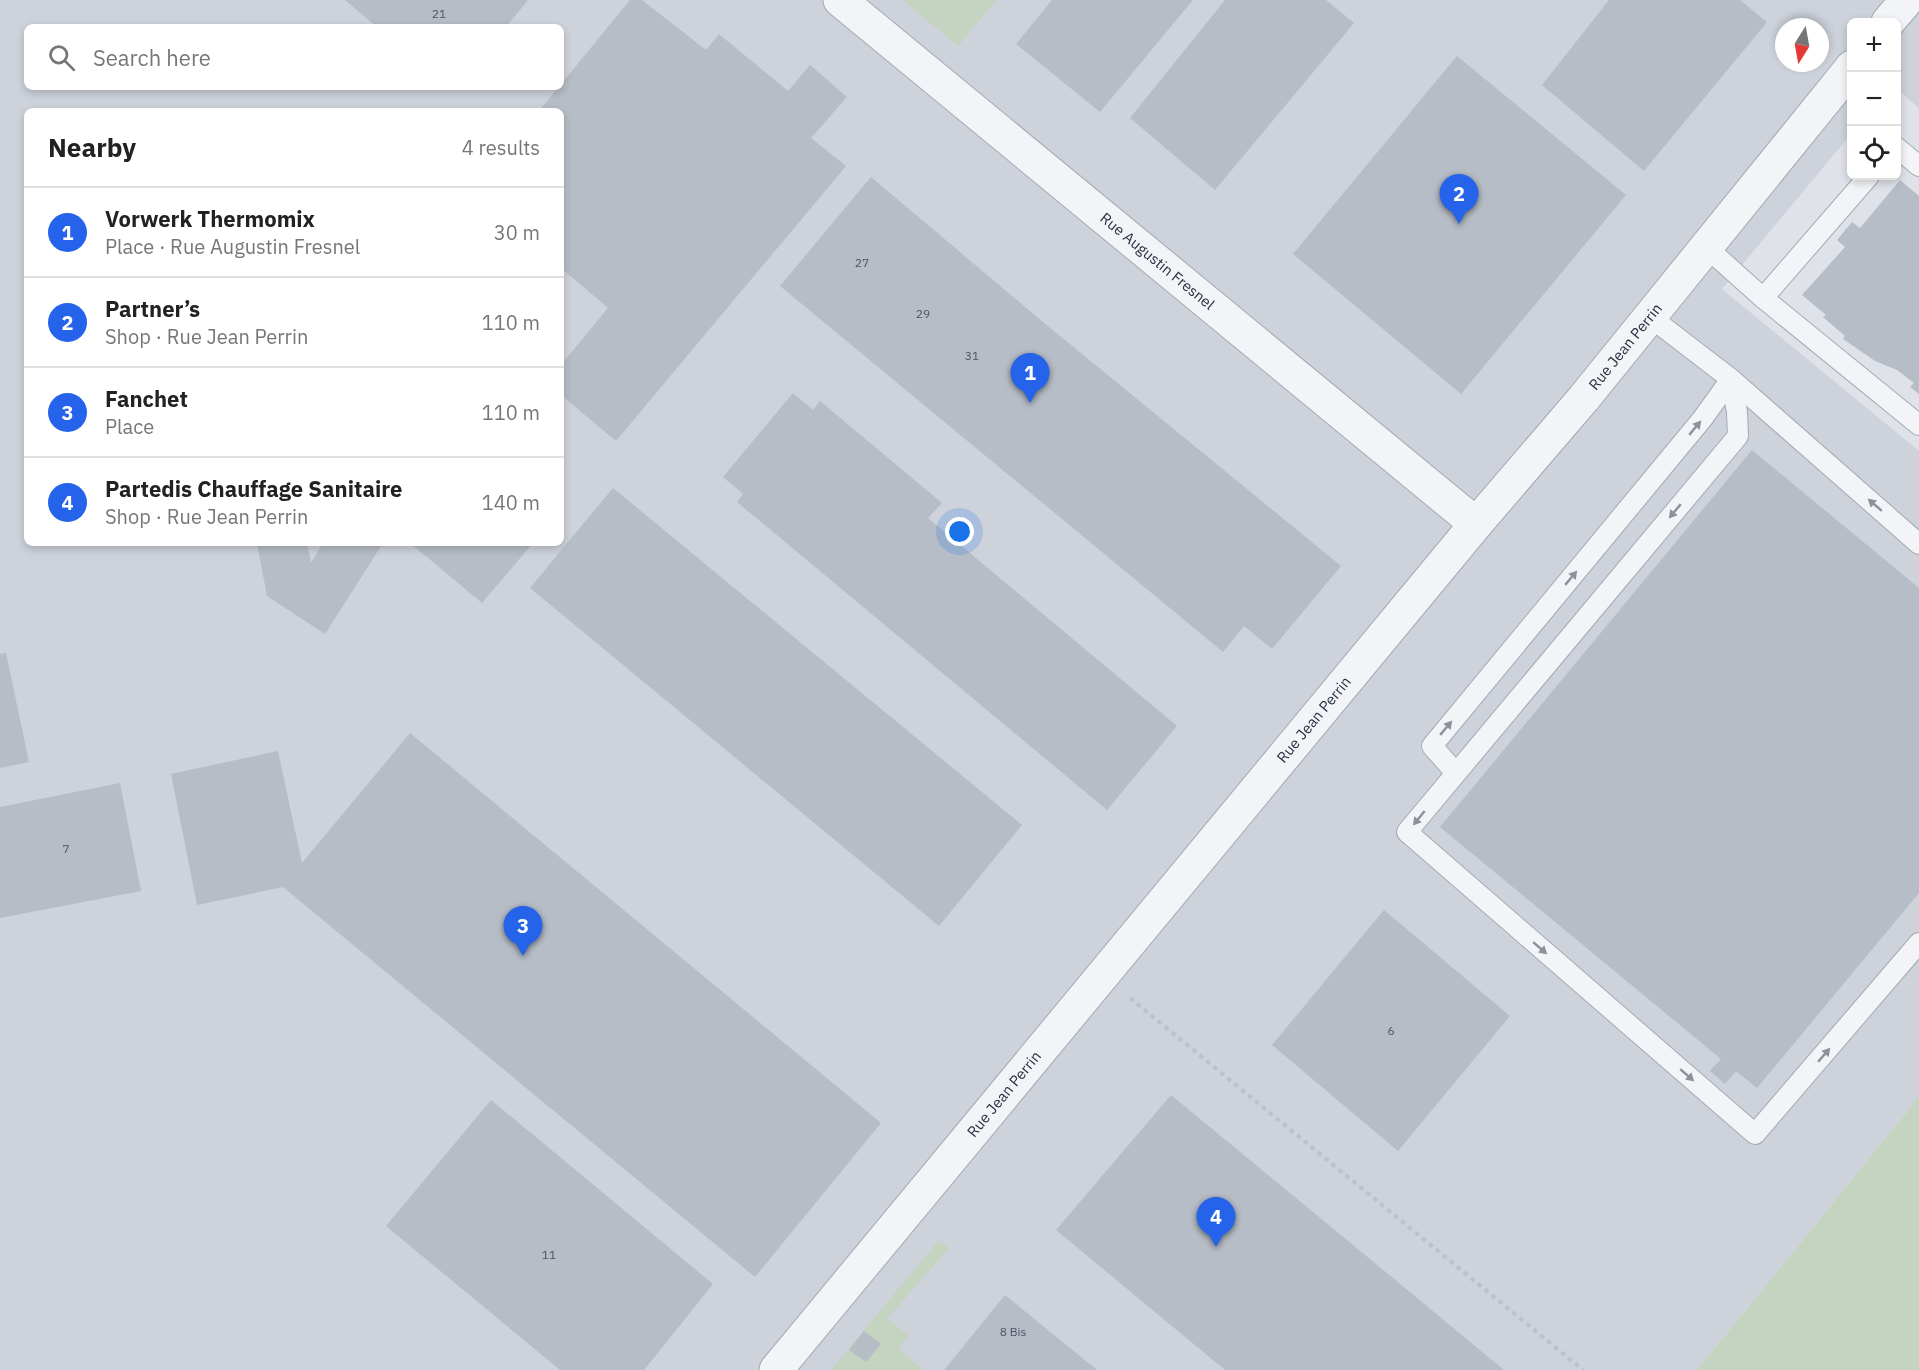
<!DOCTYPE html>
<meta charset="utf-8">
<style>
:root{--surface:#fff;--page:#f2f2f2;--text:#222;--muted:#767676;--line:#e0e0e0;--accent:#2563eb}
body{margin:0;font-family:"IBM Plex Sans",sans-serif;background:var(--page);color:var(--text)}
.controls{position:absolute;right:18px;top:18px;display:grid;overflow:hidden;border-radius:9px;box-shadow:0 3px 9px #0003}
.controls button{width:54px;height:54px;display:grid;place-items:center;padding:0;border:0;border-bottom:2px solid var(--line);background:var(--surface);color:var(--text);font:30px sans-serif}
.compass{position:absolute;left:1775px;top:18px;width:54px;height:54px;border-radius:50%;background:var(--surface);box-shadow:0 3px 9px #0003;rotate:191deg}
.you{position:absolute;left:960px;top:532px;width:21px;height:21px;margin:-15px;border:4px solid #fff;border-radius:50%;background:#1a73e8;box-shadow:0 0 0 9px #1a73e833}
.badge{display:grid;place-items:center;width:39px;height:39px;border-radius:50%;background:var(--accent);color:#fff;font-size:20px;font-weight:700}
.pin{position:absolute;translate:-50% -50px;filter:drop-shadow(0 2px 3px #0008)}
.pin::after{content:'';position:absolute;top:32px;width:21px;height:18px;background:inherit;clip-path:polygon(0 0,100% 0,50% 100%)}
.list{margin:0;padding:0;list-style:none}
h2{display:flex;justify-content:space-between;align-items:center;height:78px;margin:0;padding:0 24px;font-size:26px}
h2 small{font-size:20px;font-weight:400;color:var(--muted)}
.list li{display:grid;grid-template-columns:39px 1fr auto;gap:18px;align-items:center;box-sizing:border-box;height:90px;padding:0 24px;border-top:2px solid var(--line)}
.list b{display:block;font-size:22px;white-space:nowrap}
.list p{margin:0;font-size:20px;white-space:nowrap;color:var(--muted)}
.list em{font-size:20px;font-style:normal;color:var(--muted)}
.icon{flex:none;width:33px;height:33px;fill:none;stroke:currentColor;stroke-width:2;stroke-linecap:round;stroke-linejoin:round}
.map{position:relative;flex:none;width:1919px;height:1370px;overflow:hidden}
.search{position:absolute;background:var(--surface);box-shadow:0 3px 9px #0003;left:24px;top:24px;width:540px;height:66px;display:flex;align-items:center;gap:15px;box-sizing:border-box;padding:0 21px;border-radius:9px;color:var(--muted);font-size:22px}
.panel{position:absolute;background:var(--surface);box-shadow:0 3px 9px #0003;left:24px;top:108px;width:540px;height:438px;border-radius:9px}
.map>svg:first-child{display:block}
.built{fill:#cdd2db;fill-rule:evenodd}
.green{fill:#c5d4c0}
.building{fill:#b6bdc6}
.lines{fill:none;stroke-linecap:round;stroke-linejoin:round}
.service-casing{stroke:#a4aab3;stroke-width:22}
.minor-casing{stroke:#a4aab3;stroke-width:35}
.tertiary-casing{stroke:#a4aab3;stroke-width:35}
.path{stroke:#bdc1c8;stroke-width:4;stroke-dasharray:4.5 4.5;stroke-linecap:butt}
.service{stroke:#f2f4f7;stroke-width:20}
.minor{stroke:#f2f4f7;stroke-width:33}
.tertiary{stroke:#f2f4f7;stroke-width:33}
.oneway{fill:#8c929c}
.labels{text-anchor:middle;stroke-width:4.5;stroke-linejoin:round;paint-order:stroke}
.number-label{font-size:12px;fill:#4b5462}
.street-label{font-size:15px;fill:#273141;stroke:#eff2f7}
</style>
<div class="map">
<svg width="1919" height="1370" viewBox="0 0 1919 1370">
<rect width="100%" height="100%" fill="#dfe3e9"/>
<path class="built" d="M0 0H1919V108L1897 89 1896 22H1852L1851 134 1722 289 1919 451V1097L1697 1370H0ZM27 27H561V87H27ZM1784 27H1820V63H1784ZM27 111H561V543H27Z"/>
<path class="green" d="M903 0H996L958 46Z
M1919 1097V1370H1697L1893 1129Z
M938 1241 949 1248 887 1319 909 1335 898 1349 924 1370H831Z"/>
<path class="building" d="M345 0H528L506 27H377Z
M630 0H642L706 50 719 34 788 91 810 65 847 97 811 138 846 166 616 441 561 395V365L608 308 561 268V111H539Z
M1052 0H1193L1100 112 1016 44Z
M1225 0H1326L1354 23 1215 190 1130 118Z
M1609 0H1740L1767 22 1644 171 1542 85Z
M1457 56 1626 195 1461 394 1293 254Z
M871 177 1043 322 1341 566 1272 649 1244 626 1223 652 780 286Z
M1900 180 1919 196V394L1910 387 1914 383 1897 370 1875 361 1843 339 1845 336 1823 317 1826 315 1802 295 1845 247 1837 240 1852 222 1860 228Z
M793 393 813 410 820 401 942 503 928 518 1177 726 1107 810 737 502 743 494 723 477Z
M1752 450 1919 588V893L1757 1088 1736 1071 1725 1084 1710 1071 1721 1059 1440 827Z
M613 488 1022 825 939 926 530 588Z
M257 543H307L311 563 323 543H383L325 634 267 596Z
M410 543H533L482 603Z
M6 653 29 762 0 768V654Z
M410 733 881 1123 755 1277 283 887 197 905 171 774 278 751 302 863Z
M120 783 141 891 0 918V807Z
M1384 910 1510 1016 1398 1151 1272 1045Z
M1171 1095 1376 1264 1504 1370H1225L1056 1230Z
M491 1100 713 1284 644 1370H560L386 1226Z
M1005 1295 1097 1370H944Z
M864 1331 881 1344 866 1362 849 1350Z"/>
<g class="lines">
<defs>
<path id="service" d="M1896 147 1919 166
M1705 246 1763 298 1869 176
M1763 298 1919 425
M1649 316 1731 379 1919 544
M1455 772 1432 746 1703 418 1731 379 1737 412 1738 436 1407 832 1755 1134 1919 943"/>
<g id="minor">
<path id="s1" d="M840 0 1476 524"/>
</g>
<g id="tertiary">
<path d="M1888 22 1907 0"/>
<path id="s2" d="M776 1370 1476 524 1584 398 1852 67"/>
</g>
</defs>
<use href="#service" class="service-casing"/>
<use href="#minor" class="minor-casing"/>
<use href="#tertiary" class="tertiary-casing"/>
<path class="path" d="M1130 998 1583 1370"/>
<use href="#service" class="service"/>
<use href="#minor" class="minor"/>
<use href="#tertiary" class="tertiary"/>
</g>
<defs><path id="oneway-solid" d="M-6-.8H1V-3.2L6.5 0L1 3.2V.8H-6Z" transform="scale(1.5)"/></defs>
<g class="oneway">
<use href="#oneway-solid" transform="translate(1695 428) rotate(-50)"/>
<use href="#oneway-solid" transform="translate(1875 505) rotate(-139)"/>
<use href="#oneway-solid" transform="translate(1675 511) rotate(130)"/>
<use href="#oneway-solid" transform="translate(1571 578) rotate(-50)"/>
<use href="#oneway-solid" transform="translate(1446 728) rotate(-50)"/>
<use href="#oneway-solid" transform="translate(1419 818) rotate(129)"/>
<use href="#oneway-solid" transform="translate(1540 948) rotate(41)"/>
<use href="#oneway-solid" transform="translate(1824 1055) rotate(-49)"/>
<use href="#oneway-solid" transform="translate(1687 1075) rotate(41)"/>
</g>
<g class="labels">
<g class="number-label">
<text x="439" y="18">21</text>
<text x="862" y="267">27</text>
<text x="923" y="318">29</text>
<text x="972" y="360">31</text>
<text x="66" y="853">7</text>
<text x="1391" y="1035">6</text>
<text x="549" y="1259">11</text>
<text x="1013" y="1336">8 Bis</text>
</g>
<g class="street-label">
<text dy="5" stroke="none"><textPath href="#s1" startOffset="411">Rue Augustin Fresnel</textPath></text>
<text dy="5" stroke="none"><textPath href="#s2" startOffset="1330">Rue Jean Perrin</textPath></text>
<text dy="5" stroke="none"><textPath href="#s2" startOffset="844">Rue Jean Perrin</textPath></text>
<text dy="5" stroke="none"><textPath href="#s2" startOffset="358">Rue Jean Perrin</textPath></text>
</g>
</g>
</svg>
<div class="controls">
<button>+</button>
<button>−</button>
<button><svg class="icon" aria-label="locate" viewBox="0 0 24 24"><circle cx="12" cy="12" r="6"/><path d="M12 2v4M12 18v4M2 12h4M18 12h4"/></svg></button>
</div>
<svg class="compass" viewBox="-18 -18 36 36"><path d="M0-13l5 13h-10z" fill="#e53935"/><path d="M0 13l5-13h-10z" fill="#767676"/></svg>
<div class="you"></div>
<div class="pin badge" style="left:1030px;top:403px">1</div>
<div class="pin badge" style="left:1459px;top:224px">2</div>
<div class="pin badge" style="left:523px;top:956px">3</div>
<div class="pin badge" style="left:1216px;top:1247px">4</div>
<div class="search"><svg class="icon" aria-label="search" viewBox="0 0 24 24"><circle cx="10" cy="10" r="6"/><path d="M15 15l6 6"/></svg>Search here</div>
<section class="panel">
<h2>Nearby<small>4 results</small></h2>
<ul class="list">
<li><span class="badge">1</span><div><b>Vorwerk Thermomix</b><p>Place · Rue Augustin Fresnel</p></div><em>30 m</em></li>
<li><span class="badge">2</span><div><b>Partner’s</b><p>Shop · Rue Jean Perrin</p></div><em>110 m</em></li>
<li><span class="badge">3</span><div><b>Fanchet</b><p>Place</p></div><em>110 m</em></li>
<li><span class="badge">4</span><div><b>Partedis Chauffage Sanitaire</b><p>Shop · Rue Jean Perrin</p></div><em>140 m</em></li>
</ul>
</section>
</div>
